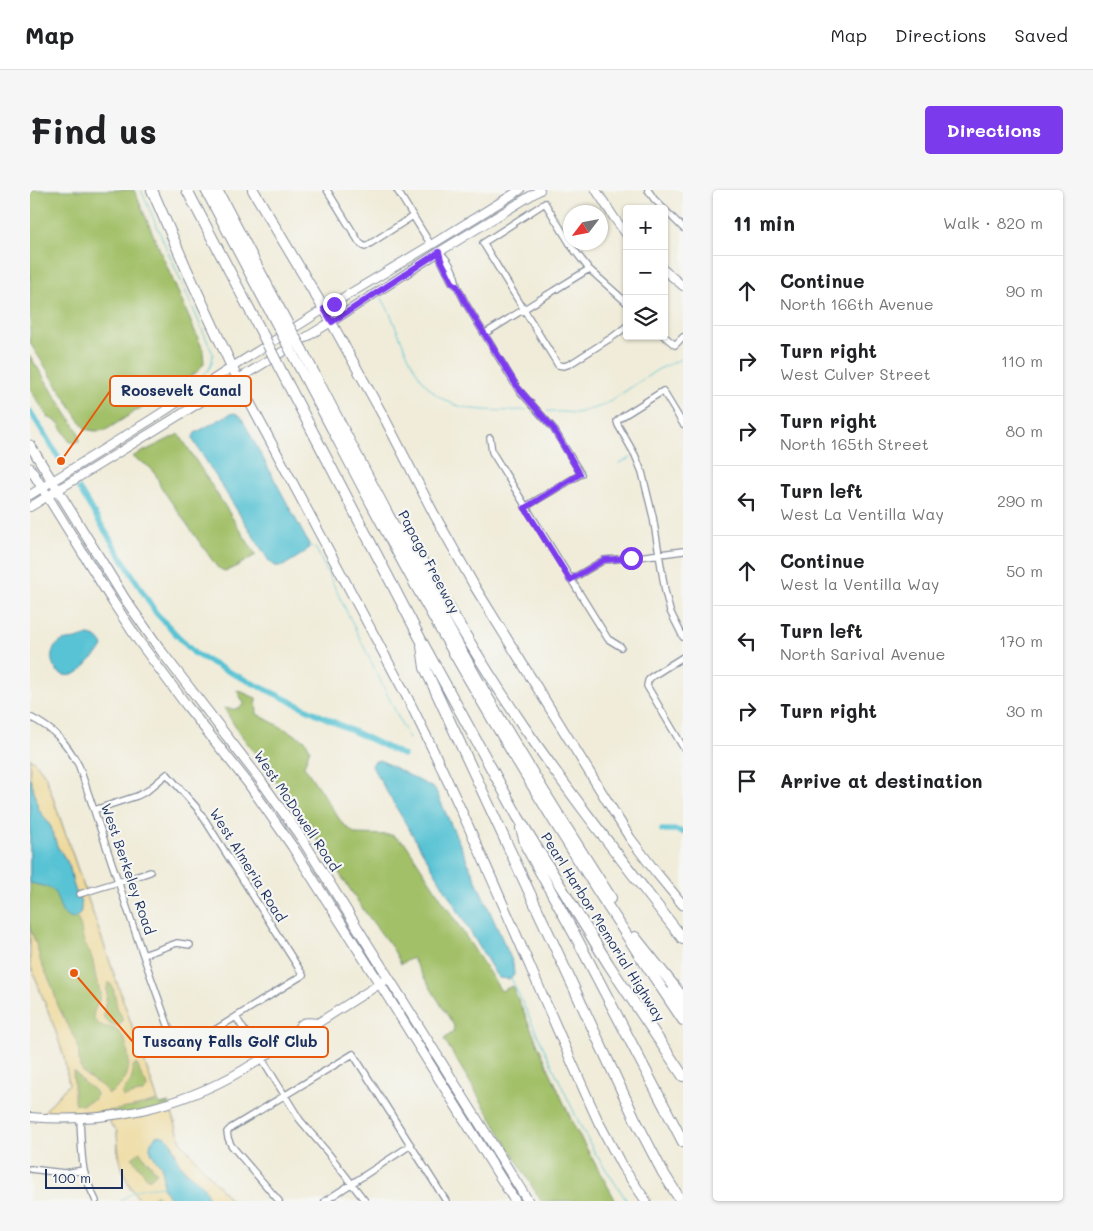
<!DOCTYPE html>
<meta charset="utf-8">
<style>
:root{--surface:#fff;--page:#f6f6f6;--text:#202124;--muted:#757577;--line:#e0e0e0;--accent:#7c3aed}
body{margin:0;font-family:Mali,sans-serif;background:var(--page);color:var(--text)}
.controls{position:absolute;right:15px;top:15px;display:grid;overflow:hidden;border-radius:5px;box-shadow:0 1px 4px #0004}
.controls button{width:45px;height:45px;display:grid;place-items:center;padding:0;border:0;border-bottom:1px solid var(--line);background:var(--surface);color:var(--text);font:25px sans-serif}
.compass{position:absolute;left:533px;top:15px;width:45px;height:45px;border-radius:50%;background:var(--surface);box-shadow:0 1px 4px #0004;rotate:238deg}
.scale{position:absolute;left:15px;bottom:12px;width:78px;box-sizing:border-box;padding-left:5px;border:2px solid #1b2f5e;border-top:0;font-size:14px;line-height:18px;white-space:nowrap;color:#1b2f5e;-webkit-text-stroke:4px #f6f6f2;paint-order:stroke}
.stop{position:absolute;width:15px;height:15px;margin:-11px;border:4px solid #7c3aed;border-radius:50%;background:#fff}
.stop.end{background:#7c3aed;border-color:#fff;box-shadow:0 1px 5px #0008}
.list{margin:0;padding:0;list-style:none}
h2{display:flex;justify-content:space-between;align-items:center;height:65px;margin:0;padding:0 20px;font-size:21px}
h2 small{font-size:16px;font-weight:400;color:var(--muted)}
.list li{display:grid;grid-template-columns:32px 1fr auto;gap:15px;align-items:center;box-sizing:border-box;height:70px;padding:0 20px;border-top:1px solid var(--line)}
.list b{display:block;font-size:19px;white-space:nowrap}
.list p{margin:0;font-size:16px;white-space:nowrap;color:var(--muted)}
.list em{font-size:16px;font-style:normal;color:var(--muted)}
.icon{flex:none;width:28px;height:28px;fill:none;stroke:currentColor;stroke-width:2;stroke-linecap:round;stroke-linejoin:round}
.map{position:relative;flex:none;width:653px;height:1011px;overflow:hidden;border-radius:5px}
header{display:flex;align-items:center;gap:30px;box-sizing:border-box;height:70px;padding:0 25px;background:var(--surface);border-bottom:1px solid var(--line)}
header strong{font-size:24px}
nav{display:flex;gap:28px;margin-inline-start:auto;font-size:18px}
.intro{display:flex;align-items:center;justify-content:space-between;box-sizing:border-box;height:120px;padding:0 30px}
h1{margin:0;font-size:35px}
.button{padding:12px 22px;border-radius:5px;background:var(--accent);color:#fff;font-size:18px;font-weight:700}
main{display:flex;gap:30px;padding:0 30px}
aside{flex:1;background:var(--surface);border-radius:5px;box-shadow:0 1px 4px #0004}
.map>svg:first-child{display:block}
.green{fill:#a2c067;stroke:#5e7862}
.sand{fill:#eeda9e;stroke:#84847e;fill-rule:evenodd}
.water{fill:#58c3d4;stroke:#3a7999}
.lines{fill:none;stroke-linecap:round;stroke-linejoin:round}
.stream{stroke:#58c3d4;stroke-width:1}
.canal{stroke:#58c3d4;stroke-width:5.5}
.street-casing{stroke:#868e9c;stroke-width:8}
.secondary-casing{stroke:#868e9c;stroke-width:10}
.primary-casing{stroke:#868e9c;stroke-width:11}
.highway-casing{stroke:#868e9c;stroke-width:12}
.street{stroke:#fff;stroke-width:5.5}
.secondary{stroke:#fff;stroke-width:8}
.primary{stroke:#fff;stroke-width:9}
.highway{stroke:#fff;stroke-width:10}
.highway-bridge-casing{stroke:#868e9c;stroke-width:12;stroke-linecap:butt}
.highway-bridge{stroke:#fff;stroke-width:10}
.route{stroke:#7c3aed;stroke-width:6}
.labels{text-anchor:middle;stroke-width:4.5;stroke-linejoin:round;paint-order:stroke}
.street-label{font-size:14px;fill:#1b2f5e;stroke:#f6f6f2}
.leader{fill:none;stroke:#e8590c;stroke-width:2}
.callout-dot{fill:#e8590c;stroke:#f6f6f2;stroke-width:2}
.callout{fill:#f6f6f2;stroke:#e8590c;stroke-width:2}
.callout-label{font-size:15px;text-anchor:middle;font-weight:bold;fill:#1b2f5e}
</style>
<header>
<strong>Map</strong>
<nav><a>Map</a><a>Directions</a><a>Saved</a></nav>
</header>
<div class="intro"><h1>Find us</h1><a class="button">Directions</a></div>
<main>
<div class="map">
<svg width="653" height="1011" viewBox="0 0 653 1011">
<rect width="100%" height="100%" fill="#f6f6f2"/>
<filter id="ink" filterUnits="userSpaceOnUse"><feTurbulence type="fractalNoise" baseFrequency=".02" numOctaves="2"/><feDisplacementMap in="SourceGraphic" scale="10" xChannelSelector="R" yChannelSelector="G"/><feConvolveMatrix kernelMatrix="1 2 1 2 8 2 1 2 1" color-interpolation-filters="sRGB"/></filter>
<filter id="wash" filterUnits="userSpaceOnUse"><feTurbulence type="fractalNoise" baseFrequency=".0096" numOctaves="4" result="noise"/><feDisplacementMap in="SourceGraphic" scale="20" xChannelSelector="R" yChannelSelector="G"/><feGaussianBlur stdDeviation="1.12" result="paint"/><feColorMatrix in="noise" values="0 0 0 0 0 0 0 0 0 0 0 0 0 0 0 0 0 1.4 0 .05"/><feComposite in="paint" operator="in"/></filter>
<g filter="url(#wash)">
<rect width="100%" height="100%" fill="#f0ecd9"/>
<path class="green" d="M0 0H104L173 160 174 173 167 182 76 240 65 241 55 239 0 153Z
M0 166 48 241 50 250 44 253 39 251 29 233 18 227 0 199Z
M149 244 226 365 202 379 194 381 187 377 130 296C125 277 118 276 102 267Z
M207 500 226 508 227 524 275 550 280 559 274 576 312 633 325 644 362 645 376 654 471 801 482 796 544 936 586 1011H511L414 849 423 842 424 836 382 768 371 774 363 759 335 722 266 618 206 538 194 518C203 520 208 520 214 514Z
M0 568 6 573 15 585 128 911 130 915 139 913 151 952 201 1011H110L100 997 88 963 87 941 81 935 79 926 13 928V923L39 894 34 867 25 839 0 774Z"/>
<path class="sand" d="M0 568 6 573 15 585 128 911C90 921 52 926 13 923L39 894 34 867 25 839 0 774V738L6 754 11 773 22 796 28 816 48 855 49 871 50 877 55 885 73 897 79 904C97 893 102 880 97 859 96 853 94 846 89 842 83 835 69 840 64 828 61 822 70 813 70 806 71 800 67 794 66 788 64 780 64 772 61 765 59 760 54 755 53 748 50 738 53 737 46 727L51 721V713L44 697 40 678 37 671 27 656 21 637 8 618 2 593 0 588ZM78 793H80C85 800 85 808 87 817 88 821 92 825 92 829 93 833 91 833 88 836 69 831 73 825 76 810 77 804 76 799 78 793ZM105 874 108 876 111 886 116 893 117 898 113 902 94 907 92 906C93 899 98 896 101 890 103 885 103 880 103 876ZM44 881C47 884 49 887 52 891 58 897 69 899 65 909L58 912 52 915 46 914 44 911V894L43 883Z
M140 917 151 952 201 1011H177V1009L170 993 161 986 149 973 144 958 140 950 121 952 120 958 131 976 133 983V994L135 1001 141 1011H133L126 1004 119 1011H110C91 985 89 973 87 941L81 935 80 930 102 927ZM110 962 127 983 119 990 102 968Z"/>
<path class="water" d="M205 223 211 227 279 354 278 359 274 363 253 376H245L239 371 163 250V247L165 243 200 224Z
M58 445C66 446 70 449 73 456 70 463 66 465 60 471 55 476 50 483 42 485 25 490 14 464 28 454 33 449 40 450 46 449 50 448 54 446 58 445Z
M349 570 352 571 405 599 483 773 484 785 479 789 468 788 345 582 342 576 344 572Z
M0 588 2 593 8 618 21 637 27 656 39 675 44 697 51 713V718L50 724 46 727 43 729 37 727 32 722 26 705 23 700 18 697 0 693Z
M127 945 135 946C145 954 144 967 152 977 161 988 180 995 177 1011H141L133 998V983L131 976 122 964 120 958 121 952Z"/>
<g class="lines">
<path class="stream" d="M111 0 183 164C182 180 177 182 165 190
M352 108C356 116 361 124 364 133 378 164 388 200 423 214 443 222 475 221 496 220
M517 221 546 223 569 217 579 212 627 180 653 168
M589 273 601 268
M279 356 285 358 287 361 379 549
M480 786 552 939 565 963 597 1011
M91 1011 104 1001 115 998 133 996"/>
<path class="canal" d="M0 221 31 271
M49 299 126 423 164 463 193 479 373 565
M632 640H646L653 642"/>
</g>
</g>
<g filter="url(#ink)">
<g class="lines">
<defs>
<path id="street" d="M297 0 329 52 335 57 383 26
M367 0 401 55
M618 0 624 9 634 19
M634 19 653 38
M409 62 411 70 422 92 427 96 436 114 488 199 523 238 551 284 495 317
M409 62C419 70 425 83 427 96
M597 113 559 79 542 57 515 13 453 53 528 175 534 176 540 174 584 146 597 136
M454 144 559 79
M634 146 645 155 653 147
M653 234 633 201 593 226 587 231 588 235 605 265 612 282 623 327 635 401 640 421 653 447
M460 248 462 262 578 449 591 457
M540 390 574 370 601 368 653 361
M653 467 621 487 618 491 617 496 653 557
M0 527C24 539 37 553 49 576L113 765 144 852 148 856H153L180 843 273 785 175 630 167 618 137 584 117 601 107 606 64 620
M50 704C73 696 97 690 120 682
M113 765 147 753 160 755
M206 827 270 930 298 963 335 1011
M50 929C51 946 51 964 54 981 57 991 61 1001 66 1011
M0 979 34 983 54 980
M249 1011 201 955 198 948 197 942 201 938 323 864 416 1011
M295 1011 381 955"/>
<path id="secondary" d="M566 0 585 29 597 45
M634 80 653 96
M0 305 122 229 193 183 294 119 401 55 490 0
M0 317 301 132 409 62 510 0
M242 861 252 859 266 850 280 846 284 843 288 833
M0 927C74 934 149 918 213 880 222 874 235 868 242 861 245 859 247 855 250 853 254 850 259 848 263 845 267 841 268 836 273 833 278 831 283 833 288 833L359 788"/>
<path id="primary" d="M294 119 356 231 404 324 445 397 600 648 625 681 653 715
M202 177 212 198 377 507C447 646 504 790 568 931L592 976 616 1011
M0 255 95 409 132 462 229 588 272 649 498 1011
M0 278 83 412 108 450 157 516 218 593 262 656 350 794 485 1011"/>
<path id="highway" d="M122 0 156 78 202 177
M157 0 234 147
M176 0 249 138
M187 0 257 133
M223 0 294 119
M272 160C326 264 380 369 437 471 482 552 531 630 581 708
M263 165C304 241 343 319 385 394 468 543 557 689 653 830
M248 175 391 450 488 627 579 775 653 886
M374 339C412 406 450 473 494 537 544 610 599 679 653 749
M392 456 395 478 605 929 632 981 651 1011
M491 638 496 656 547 749 653 952
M605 747 651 805
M642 802 653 817"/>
</defs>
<use href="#street" class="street-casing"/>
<use href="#secondary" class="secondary-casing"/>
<use href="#primary" class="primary-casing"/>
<use href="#highway" class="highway-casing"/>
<use href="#street" class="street"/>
<use href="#secondary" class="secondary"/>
<use href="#primary" class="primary"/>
<use href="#highway" class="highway"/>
<defs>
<path id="highway-bridge" d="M257 133 272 160
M249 138 263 165
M234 147 248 175"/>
</defs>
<use href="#highway-bridge" class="highway-bridge-casing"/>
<use href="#highway-bridge" class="highway-bridge"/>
</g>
</g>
<g class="lines" filter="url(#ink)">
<path class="route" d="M304 114 294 119 302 132 409 62 411 70 422 92 427 96 436 114 488 198 523 238 550 284 495 318 540 390 574 370 601 368"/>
</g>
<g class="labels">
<g class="street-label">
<text transform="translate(399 372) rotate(62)" y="5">Papago Freeway</text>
<text transform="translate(267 621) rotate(56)" y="5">West McDowell Road</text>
<text transform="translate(218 675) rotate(58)" y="5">West Almeria Road</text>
<text transform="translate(98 679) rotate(71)" y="5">West Berkeley Road</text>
<text transform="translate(573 737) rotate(58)" y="5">Pearl Harbor Memorial Highway</text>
</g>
</g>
<path class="leader" d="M31 271L80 201M44 783L103 852"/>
<g class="callout-dot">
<circle cx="31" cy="271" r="5"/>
<circle cx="44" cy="783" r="5"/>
</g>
<g class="callout">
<rect x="80" y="186" width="141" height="30" rx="5"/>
<rect x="103" y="837" width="195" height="30" rx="5"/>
</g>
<g class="callout-label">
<text x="151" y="206">Roosevelt Canal</text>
<text x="200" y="857">Tuscany Falls Golf Club</text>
</g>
</svg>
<div class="controls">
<button>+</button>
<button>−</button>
<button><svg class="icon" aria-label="layers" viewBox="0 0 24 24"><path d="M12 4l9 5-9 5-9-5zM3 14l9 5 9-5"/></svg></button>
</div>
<svg class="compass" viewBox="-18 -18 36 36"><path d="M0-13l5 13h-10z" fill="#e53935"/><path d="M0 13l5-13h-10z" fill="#757577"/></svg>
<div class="scale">100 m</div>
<div class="stop" style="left:601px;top:368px"></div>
<div class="stop end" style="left:304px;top:114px"></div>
</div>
<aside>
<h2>11 min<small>Walk · 820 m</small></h2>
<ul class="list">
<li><svg class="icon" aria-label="ahead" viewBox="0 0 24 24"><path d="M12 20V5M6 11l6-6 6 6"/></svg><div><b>Continue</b><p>North 166th Avenue</p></div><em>90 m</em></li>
<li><svg class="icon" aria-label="right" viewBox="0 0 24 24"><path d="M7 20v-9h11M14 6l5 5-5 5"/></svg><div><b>Turn right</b><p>West Culver Street</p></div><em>110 m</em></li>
<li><svg class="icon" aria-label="right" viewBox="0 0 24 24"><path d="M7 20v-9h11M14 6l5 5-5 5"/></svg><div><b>Turn right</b><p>North 165th Street</p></div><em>80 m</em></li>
<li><svg class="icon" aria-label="left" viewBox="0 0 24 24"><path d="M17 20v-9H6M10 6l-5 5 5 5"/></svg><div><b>Turn left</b><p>West La Ventilla Way</p></div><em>290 m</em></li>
<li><svg class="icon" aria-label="ahead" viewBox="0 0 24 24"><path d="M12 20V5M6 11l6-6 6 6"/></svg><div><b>Continue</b><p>West la Ventilla Way</p></div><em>50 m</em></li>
<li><svg class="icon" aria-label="left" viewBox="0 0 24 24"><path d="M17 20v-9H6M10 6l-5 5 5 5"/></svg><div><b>Turn left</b><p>North Sarival Avenue</p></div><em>170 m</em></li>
<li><svg class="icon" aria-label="right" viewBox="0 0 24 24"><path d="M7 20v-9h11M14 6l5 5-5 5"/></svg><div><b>Turn right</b></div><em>30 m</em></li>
<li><svg class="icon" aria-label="arrive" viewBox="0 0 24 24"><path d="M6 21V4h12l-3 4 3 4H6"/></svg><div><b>Arrive at destination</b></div></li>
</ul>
</aside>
</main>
